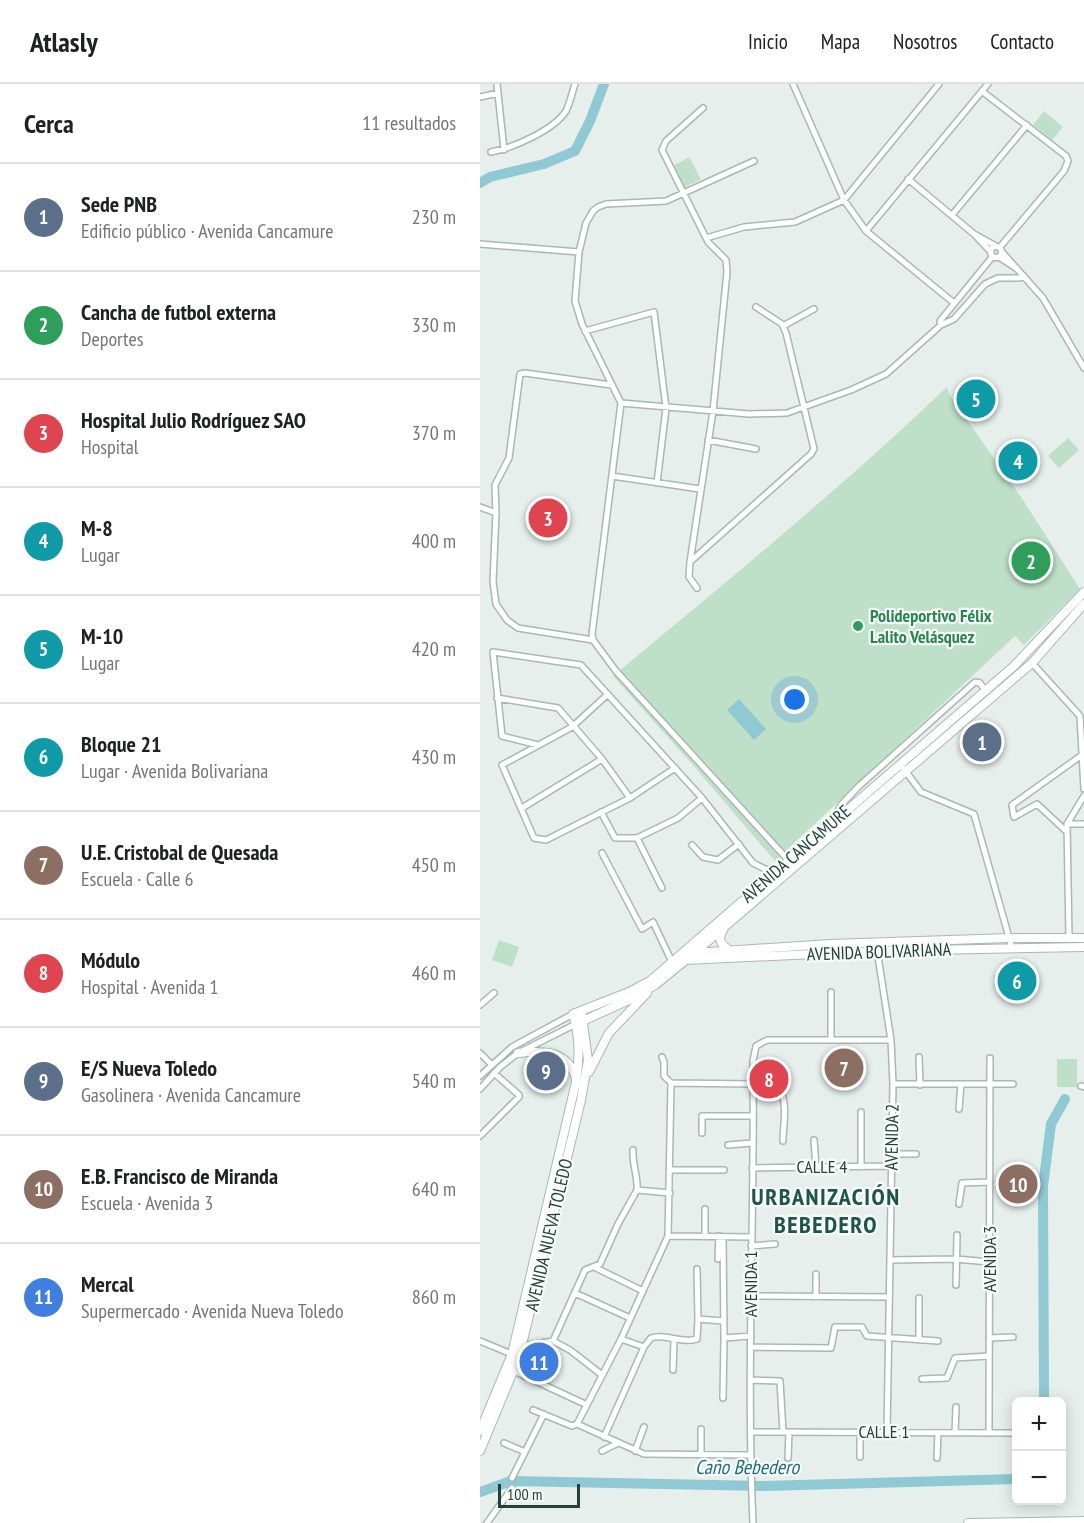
<!DOCTYPE html>
<html lang="es">
<meta charset="utf-8">
<style>
:root{--surface:#fff;--page:#f6f6f6;--text:#202124;--muted:#757577;--line:#e0e0e0;--accent:#7f4e3f}
body{margin:0;font-family:"PT Sans Narrow",sans-serif;background:var(--page);color:var(--text)}
.controls{position:absolute;right:18px;bottom:18px;display:grid;overflow:hidden;border-radius:9px;box-shadow:0 3px 15px #0003}
.controls button{width:54px;height:54px;display:grid;place-items:center;padding:0;border:0;border-bottom:2px solid var(--line);background:var(--surface);color:var(--text);font:30px sans-serif}
.scale{position:absolute;left:18px;bottom:15px;width:82px;box-sizing:border-box;padding-left:6px;border:3px solid #24423a;border-top:0;font-size:16px;line-height:21px;white-space:nowrap;color:#24423a;-webkit-text-stroke:4px #f7fbf9;paint-order:stroke}
.you{position:absolute;left:315px;top:616px;width:21px;height:21px;margin:-15px;border:4px solid #fff;border-radius:50%;background:#1a73e8;box-shadow:0 0 0 9px #1a73e833}
.badge{display:grid;place-items:center;width:39px;height:39px;border-radius:50%;background:var(--accent);color:#fff;font-size:20px;font-weight:700}
.pin{position:absolute;translate:-50% -50%;border:3px solid #fff;box-shadow:0 2px 6px #0006}
.list{margin:0;padding:0;list-style:none}
h2{display:flex;justify-content:space-between;align-items:center;height:78px;margin:0;padding:0 24px;font-size:26px}
h2 small{font-size:20px;font-weight:400;color:var(--muted)}
.list li{display:grid;grid-template-columns:39px 1fr auto;gap:18px;align-items:center;box-sizing:border-box;height:108px;padding:0 24px;border-top:2px solid var(--line)}
.list b{display:block;font-size:22px;white-space:nowrap}
.list p{margin:0;font-size:20px;white-space:nowrap;color:var(--muted)}
.list em{font-size:20px;font-style:normal;color:var(--muted)}
.map{position:relative;flex:none;width:604px;height:1439px;overflow:hidden}
header{display:flex;align-items:center;gap:36px;box-sizing:border-box;height:84px;padding:0 30px;background:var(--surface);border-bottom:2px solid var(--line)}
header strong{font-size:28px}
nav{display:flex;gap:33px;margin-inline-start:auto;font-size:21px}
main{display:flex}
aside{flex:1;background:var(--surface)}
.map>svg:first-child{display:block}
.green{fill:#bfe0c8}
.water{fill:#8ec9d4}
.lines{fill:none;stroke-linecap:round;stroke-linejoin:round}
.river{stroke:#8ec9d4;stroke-width:10}
.street-casing{stroke:#a8b8b2;stroke-width:8}
.secondary-casing{stroke:#a4bbb3;stroke-width:10}
.street{stroke:#fff;stroke-width:5}
.secondary{stroke:#fff;stroke-width:8}
.leisure-dot{fill:#2e9e5b;stroke:#f7fbf9;stroke-width:2}
.labels{text-anchor:middle;stroke-width:4.5;stroke-linejoin:round;paint-order:stroke}
.leisure-label{font-size:18px;font-weight:bold;fill:#27864d;stroke:#f7fbf9;text-anchor:start}
.street-label{font-size:18px;fill:#24423a;stroke:#f7fbf9}
.water-label{font-size:20px;font-style:italic;fill:#1c6f80;stroke:#f7fbf9}
.district-label{font-size:24px;font-weight:bold;letter-spacing:1.5px;fill:#1f5548;stroke:#f7fbf9}
</style>
<header>
<strong>Atlasly</strong>
<nav><a>Inicio</a><a>Mapa</a><a>Nosotros</a><a>Contacto</a></nav>
</header>
<main>
<aside>
<h2>Cerca<small>11 resultados</small></h2>
<ul class="list">
<li><span class="badge" style="background:#5c6f8a">1</span><div><b>Sede PNB</b><p>Edificio público · Avenida Cancamure</p></div><em>230 m</em></li>
<li><span class="badge" style="background:#2e9e5b">2</span><div><b>Cancha de futbol externa</b><p>Deportes</p></div><em>330 m</em></li>
<li><span class="badge" style="background:#e0444e">3</span><div><b>Hospital Julio Rodríguez SAO</b><p>Hospital</p></div><em>370 m</em></li>
<li><span class="badge" style="background:#0f9aa8">4</span><div><b>M-8</b><p>Lugar</p></div><em>400 m</em></li>
<li><span class="badge" style="background:#0f9aa8">5</span><div><b>M-10</b><p>Lugar</p></div><em>420 m</em></li>
<li><span class="badge" style="background:#0f9aa8">6</span><div><b>Bloque 21</b><p>Lugar · Avenida Bolivariana</p></div><em>430 m</em></li>
<li><span class="badge" style="background:#8d6e63">7</span><div><b>U.E. Cristobal de Quesada</b><p>Escuela · Calle 6</p></div><em>450 m</em></li>
<li><span class="badge" style="background:#e0444e">8</span><div><b>Módulo</b><p>Hospital · Avenida 1</p></div><em>460 m</em></li>
<li><span class="badge" style="background:#5c6f8a">9</span><div><b>E/S Nueva Toledo</b><p>Gasolinera · Avenida Cancamure</p></div><em>540 m</em></li>
<li><span class="badge" style="background:#8d6e63">10</span><div><b>E.B. Francisco de Miranda</b><p>Escuela · Avenida 3</p></div><em>640 m</em></li>
<li><span class="badge" style="background:#3f7fe0">11</span><div><b>Mercal</b><p>Supermercado · Avenida Nueva Toledo</p></div><em>860 m</em></li>
</ul>
</aside>
<div class="map">
<svg width="604" height="1439" viewBox="0 0 604 1439">
<rect width="100%" height="100%" fill="#e6efeb"/>
<path class="green" d="M564 27 583 43 572 56 553 41Z
M209 73 221 95 205 103 193 82Z
M467 303 469 310 543 416 600 505 544 561 535 552 295 777 212 680 133 592C246 498 360 405 467 303Z
M588 354 599 366 579 384 568 372Z
M19 856 39 863 32 883 12 876Z
M577 975H597V1003H577Z"/>
<path class="water" d="M259 615 286 645 274 656 247 626Z"/>
<g class="lines">
<path class="river" d="M0 99 10 93 64 80 95 67 110 37 124 0
M564 1318 563 1102 571 1040 585 1015
M0 1408 31 1397 284 1402 536 1395"/>
<defs>
<path id="street" d="M17 0 24 66
M313 0 364 116 386 147 474 219
M503 8 586 72 588 77 584 87 520 163
M0 13 18 9
M11 68C33 64 74 46 86 27 90 19 92 9 95 0
M274 77 186 117 126 120 118 123 113 127 106 139 99 168 95 217 102 240 141 319 112 550 113 556 136 587 309 777
M428 95 494 150 511 168
M472 131 547 41
M386 147 508 0
M494 150 516 162
M226 154 264 143 315 138 364 116 459 0
M0 160 99 168
M510.5 168a5.5 5.5 0 1 1 11 0a5.5 5.5 0 1 1-11 0Z
M522 168 563 214 604 284
M519 173 537 185
M461 241 460 237 513 172
M303 242 334 225
M105 247 174 228 186 324 177 399
M141 319 269 330 307 329 371 306 406 290 461 241 474 235 505 200 518 194H539L544 192
M228 356 276 365
M132 392 220 405
M0 423 16 429
M210 478 331 370 334 365 306 249 302 240 276 223
M217 504 209 493 210 478 233 327 247 188 246 176 228 158 182 66 186 57 223 24
M113 556 38 544 27 536 16 520 13 498 16 429 15 401 29 374 40 290 45 289 131 301
M552 579 600 632 604 705
M128 610 92 643 22 681 54 754 66 756 150 714 195 684
M17 614 78 624 122 675 150 714
M58 661 22 652 13 568 101 581 222 714 273 779 285 785 297 787
M424 685 441 708 494 730 532 864
M42 724 122 675
M121 728 135 754H157L198 734 222 714
M353 737 361 721 378 703 495 598 500 599 506 608
M587 740H604
M587 748 557 720 534 733 532 721 602 671
M157 754 182 804
M212 761 223 773 238 776 259 760
M122 769 162 845 173 838 192 878
M589 854 587 740 604 712
M397 866 411 956 413 1000 407 1348
M0 921 14 909
M351 956V908
M0 969 11 980
M182 973 184 978V992L191 999 273 1000
M439 973 440 1001
M0 992 32 963 93 930
M413 1000H533
M601 1002 604 1003
M0 1005 20 983 38 969 96 940
M273 1006 300 1007C308 1019 303 1042 303 1057
M479 1025 481 1000
M381 1028V1083
M222 1049V1032H273
M0 1052 39 1013V1011L14 989
M334 1056 336 1083
M248 1061 272 1059
M153 1066C152 1080 158 1092 157 1106
M411 1070H436
M272 1084 411 1082
M190 1086H244
M479 1120 482 1099 510 1098
M188 1152 271 1153
M225 1152V1125
M243 1153 244 1254 271 1252
M271 1162 295 1160
M238 1175 239 1152
M411 1176 476 1175 509 1178
M114 1183 163 1207
M336 1190V1213
M476 1201 477 1151
M95 1209 150 1234
M272 1212 409 1213
M218 1235 243 1237
M509 1254 533 1253
M141 1255 164 1263
M439 1256V1214
M0 1257 34 1271
M73 1257 105 1186 120 1180 138 1140 157 1106 190 1109
M42 1262 73 1257 90 1266 122 1291
M271 1263 351 1264 355 1243H382L387 1252 458 1257
M193 1286 194 1256
M34 1287 107 1321
M442 1295 467 1294 475 1274 509 1272
M271 1296 300 1297 303 1348
M243 1314 244 1254
M53 1326 92 1342 97 1340 141 1255 188 1152 191 999
M97 1340 164 1370 271 1371
M271 1348 536 1349
M475 1349 476 1323
M509 1349 510 974
M124 1353 164 1263 171 1254C185 1249 201 1260 217 1255L218 1235 217 1185
M24 1359 45 1368
M122 1367 138 1359
M155 1367 164 1343
M221 1371V1345
M380 1373V1348
M308 1374 309 1348
M457 1374 458 1349
M32 1394 64 1330
M7 1439 32 1404
M273 1439C266 1285 275 1131 273 977L276 962 287 956H411"/>
<path id="secondary" d="M243 846C237 856 241 861 251 867
M213 869 350 860 529 854H604
M205 876 399 867 604 863
M96 940 149 916 175 901 206 876 552 579 604 520
M38 969C62 966 89 967 96 995
M109 988 129 949 167 909
M0 1347 32 1270 96 998C100 974 100 953 93 930L149 908 170 897 534 582 604 508
M0 1367 39 1273 101 1016 108 976 102 932
M488 1439 604 1437"/>
</defs>
<use href="#street" class="street-casing"/>
<use href="#secondary" class="secondary-casing"/>
<use href="#street" class="street"/>
<use href="#secondary" class="secondary"/>
</g>
<circle class="leisure-dot" cx="378" cy="542" r="6"/>
<g class="labels">
<g class="leisure-label">
<text x="390" y="538">Polideportivo Félix<tspan x="390" dy="21">Lalito Velásquez</tspan></text>
</g>
<g class="street-label">
<text transform="translate(316 770) rotate(-41)" y="6">AVENIDA CANCAMURE</text>
<text transform="translate(399 868) rotate(-2)" y="6">AVENIDA BOLIVARIANA</text>
<text transform="translate(412 1053) rotate(-89)" y="6">AVENIDA 2</text>
<text x="342" y="1089">CALLE 4</text>
<text transform="translate(69 1151) rotate(-77)" y="6">AVENIDA NUEVA TOLEDO</text>
<text transform="translate(510 1175) rotate(-90)" y="6">AVENIDA 3</text>
<text transform="translate(271 1200) rotate(-90)" y="6">AVENIDA 1</text>
<text x="404" y="1354">CALLE 1</text>
</g>
<g class="water-label">
<text x="267" y="1390">Caño Bebedero</text>
</g>
<g class="district-label">
<text x="346" y="1121">URBANIZACIÓN<tspan x="346" dy="28">BEBEDERO</tspan></text>
</g>
</g>
</svg>
<div class="controls">
<button>+</button>
<button>−</button>
</div>
<div class="scale">100 m</div>
<div class="you"></div>
<div class="pin badge" style="left:502px;top:658px;background:#5c6f8a">1</div>
<div class="pin badge" style="left:551px;top:477px;background:#2e9e5b">2</div>
<div class="pin badge" style="left:68px;top:434px;background:#e0444e">3</div>
<div class="pin badge" style="left:538px;top:377px;background:#0f9aa8">4</div>
<div class="pin badge" style="left:496px;top:315px;background:#0f9aa8">5</div>
<div class="pin badge" style="left:537px;top:897px;background:#0f9aa8">6</div>
<div class="pin badge" style="left:364px;top:984px;background:#8d6e63">7</div>
<div class="pin badge" style="left:289px;top:995px;background:#e0444e">8</div>
<div class="pin badge" style="left:66px;top:987px;background:#5c6f8a">9</div>
<div class="pin badge" style="left:538px;top:1100px;background:#8d6e63">10</div>
<div class="pin badge" style="left:59px;top:1278px;background:#3f7fe0">11</div>
</div>
</main>
